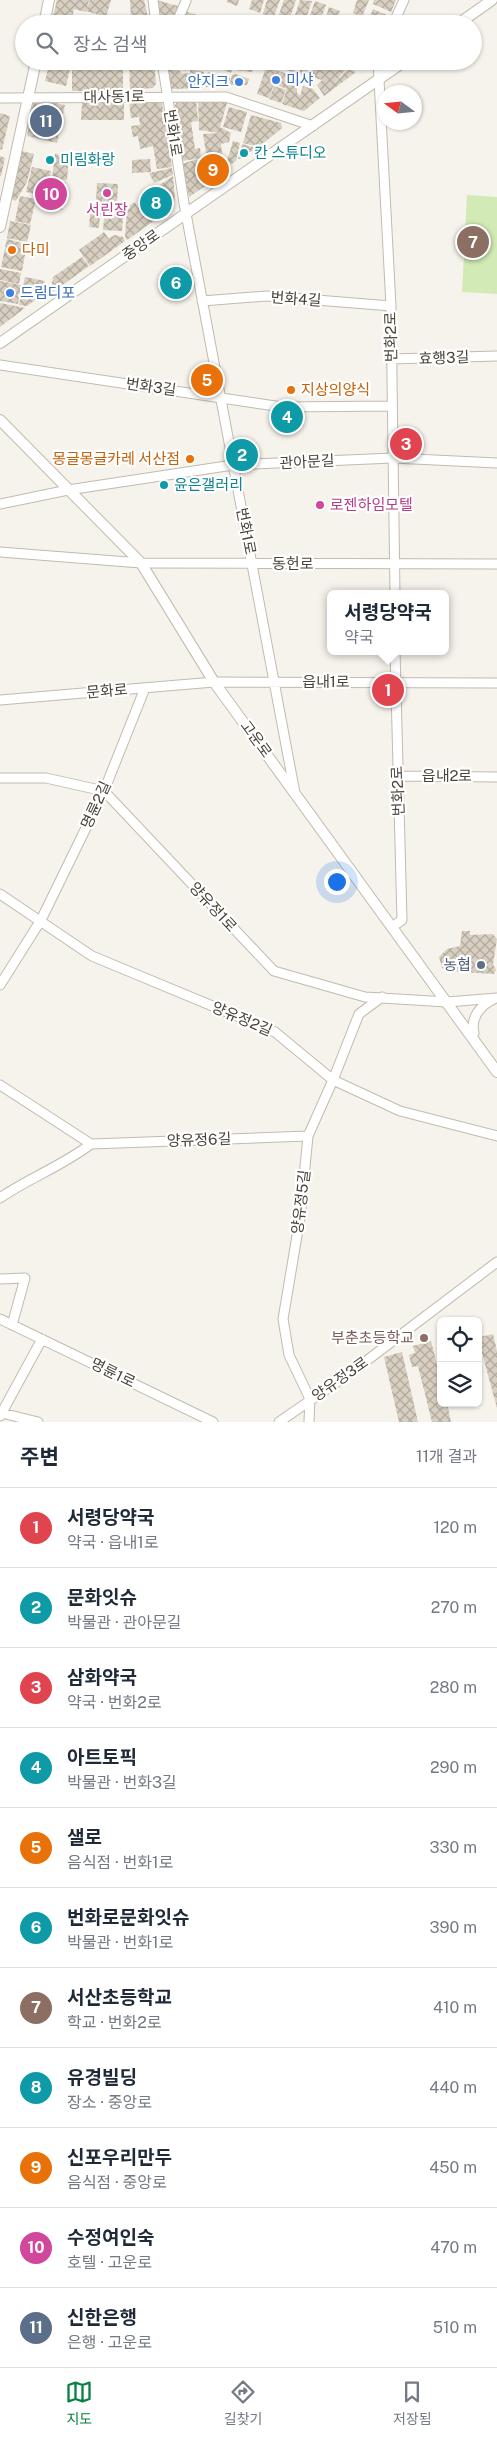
<!DOCTYPE html>
<html lang="ko">
<meta charset="utf-8">
<style>
:root{--surface:#fff;--page:#f6f6f7;--text:#1f2937;--muted:#747a83;--line:#e0e1e3;--accent:#0b8043}
body{margin:0;font-family:"Public Sans","Noto Sans KR",sans-serif;background:var(--page);color:var(--text)}
.controls{position:absolute;right:15px;bottom:15px;display:grid;overflow:hidden;border-radius:8px;box-shadow:0 1px 4px #0004}
.controls button{width:45px;height:45px;display:grid;place-items:center;padding:0;border:0;border-bottom:1px solid var(--line);background:var(--surface);color:var(--text);font:25px sans-serif}
.compass{position:absolute;left:377px;top:85px;width:45px;height:45px;border-radius:50%;background:var(--surface);box-shadow:0 1px 4px #0004;rotate:285deg}
.you{position:absolute;left:336px;top:881px;width:18px;height:18px;margin:-12px;border:4px solid #fff;border-radius:50%;background:#1a73e8;box-shadow:0 0 0 8px #1a73e833}
.badge{display:grid;place-items:center;width:32px;height:32px;border-radius:50%;background:var(--accent);color:#fff;font-size:16px;font-weight:700}
.pin{position:absolute;translate:-50% -50%;border:2px solid #fff;box-shadow:0 1px 5px #0006}
.popup{position:absolute;left:327px;top:590px;width:122px;height:65px;box-sizing:border-box;display:grid;place-content:center;border-radius:8px;background:var(--surface);filter:drop-shadow(0 1px 4px #0005);font-size:16px;white-space:nowrap;color:var(--muted)}
.popup b{font-size:19px;color:var(--text)}
.popup::after{content:'';position:absolute;left:50%;top:100%;margin-left:-10px;border:10px solid transparent;border-top-color:var(--surface)}
.list{margin:0;padding:0;list-style:none}
h2{display:flex;justify-content:space-between;align-items:center;height:65px;margin:0;padding:0 20px;font-size:21px}
h2 small{font-size:16px;font-weight:400;color:var(--muted)}
.list li{display:grid;grid-template-columns:32px 1fr auto;gap:15px;align-items:center;box-sizing:border-box;height:80px;padding:0 20px;border-top:1px solid var(--line)}
.list b{display:block;font-size:19px;white-space:nowrap}
.list p{margin:0;font-size:16px;white-space:nowrap;color:var(--muted)}
.list em{font-size:16px;font-style:normal;color:var(--muted)}
.icon{flex:none;width:28px;height:28px;fill:none;stroke:currentColor;stroke-width:2;stroke-linecap:round;stroke-linejoin:round}
.map{position:relative;flex:none;width:497px;height:1422px;overflow:hidden}
.search{position:absolute;background:var(--surface);box-shadow:0 1px 4px #0004;left:15px;right:15px;top:15px;height:55px;display:flex;align-items:center;gap:12px;box-sizing:border-box;padding:0 18px;border-radius:28px;color:var(--muted);font-size:19px}
.sheet{height:945px;background:var(--surface)}
nav{display:flex;justify-content:space-around;align-items:center;box-sizing:border-box;height:70px;border-top:1px solid var(--line);background:var(--surface);font-size:14px;color:var(--muted)}
nav a{display:grid;justify-items:center;gap:2px}
nav .on{color:var(--accent)}
.map>svg:first-child{display:block}
.pitch{fill:#d2eab5}
.building{fill:url(#building-cross-hatch)}
.lines{fill:none;stroke-linecap:round;stroke-linejoin:round}
.minor-casing{stroke:#c2bbae;stroke-width:11}
.tertiary-casing{stroke:#c2bbae;stroke-width:12}
.minor{stroke:#fff;stroke-width:9}
.tertiary{stroke:#fff;stroke-width:10}
.shop-dot{fill:#3f7fe0;stroke:#fff;stroke-width:2}
.culture-dot{fill:#0f9aa8;stroke:#fff;stroke-width:2}
.hotel-dot{fill:#d1479c;stroke:#fff;stroke-width:2}
.food-dot{fill:#e8710a;stroke:#fff;stroke-width:2}
.service-dot{fill:#5c6f8a;stroke:#fff;stroke-width:2}
.education-dot{fill:#8d6e63;stroke:#fff;stroke-width:2}
.labels{text-anchor:middle;stroke-width:4.5;stroke-linejoin:round;paint-order:stroke}
.shop-label{font-size:15px;fill:#366cbe;stroke:#fff;text-anchor:start}
.street-label{font-size:15px;fill:#4b4439;stroke:#fff}
.culture-label{font-size:15px;fill:#0d838f;stroke:#fff;text-anchor:start}
.hotel-label{font-size:15px;fill:#b23c85;stroke:#fff}
.food-label{font-size:15px;fill:#c56008;stroke:#fff;text-anchor:start}
.service-label{font-size:15px;fill:#4e5e75;stroke:#fff;text-anchor:end}
.education-label{font-size:15px;fill:#785e54;stroke:#fff;text-anchor:end}
</style>
<div class="map">
<svg width="497" height="1422" viewBox="0 0 497 1422">
<defs>
<pattern id="building-cross-hatch" width="8" height="8" patternUnits="userSpaceOnUse" patternTransform="scale(1.25)"><rect width="8" height="8" fill="#d8cfc1"/><path d="M0 0l8 8M0 8l8-8" fill="none" stroke="#b1aa9e"/></pattern>
</defs>
<rect width="100%" height="100%" fill="#f6f3ec"/>
<path class="pitch" d="M467 195 497 197V294L462 292Z"/>
<path class="building" d="M57 0H89L86 12 74 9 71 24H51Z
M90 0H111L106 17 86 11Z
M130 0H144L148 17 131 19Z
M156 0 178 6 173 24H159Z
M227 0H239L237 6 227 2Z
M252 0H264L260 13 249 9Z
M267 0H280L274 17 263 14Z
M284 0H296L288 23 277 20Z
M300 0 312 1 304 24H292Z
M357 0H369L362 17 353 13Z
M374 0H396L391 12 373 4Z
M315 1 326 5 319 24H307Z
M329 7 340 11 336 24H324Z
M373 9 389 16 386 24H366Z
M185 11 208 19 206 24H190L181 21Z
M74 15 89 18 88 24H72Z
M346 17 362 24H343Z
M149 18 150 24H114V22Z
M50 61H72L66 86 45 81Z
M129 61H154L156 84 152 88 130 90Z
M167 61H189L186 71 166 65Z
M199 61H235L231 73Z
M238 61H255L252 72 235 70Z
M269 61H312L306 77 284 69 285 67 279 65 278 70 267 66Z
M312 61H330L348 67 333 84 348 69 356 72 324 96 317 85 322 80 308 76Z
M166 66 180 71 182 74 190 73V69L204 72 203 88 171 89 168 87Z
M266 67 291 75 288 83 297 87V93L300 96 303 86 313 89 320 98 304 111 282 104 287 89 274 84 269 98 257 94Z
M72 68H123V91H72Z
M208 72 230 78 227 88 206 87 204 85Z
M236 74 249 79 247 85H229L232 75Z
M274 86 286 90 281 103 269 99Z
M37 99 65 105 57 143 27 136 33 103Z
M198 99H213L227 103 220 127 231 133 229 142 221 144 223 163 203 166 202 160 207 159 203 134 220 133 199 130Z
M129 100H158L162 103 172 167 157 169 153 146 140 149 138 136 133 137 131 126 140 125 139 117 131 118Z
M196 100 198 121 191 122 195 149 200 148 201 158 182 161 174 107 177 102Z
M82 103H124V120H81Z
M229 107 247 112 241 132 223 127Z
M0 113 10 116 2 150 0 149Z
M251 115 281 123 282 128 259 147 243 143Z
M233 141 240 143 236 161 225 168Z
M242 144 256 148 240 159H238Z
M22 151 34 154 27 182 16 201 11 199Z
M55 154 69 156 67 180 52 179Z
M0 156 5 158 1 176H0Z
M150 159 151 172 132 173V160Z
M197 159 199 169 221 164 223 174 189 197 182 164Z
M32 167 51 171 45 196 26 192Z
M172 168 173 175 154 183 149 173Z
M173 176 175 199 172 208 127 240 125 237 127 207 135 202 138 208 139 199Z
M50 179 66 182 65 189 57 188 55 199 64 200 62 210 44 207Z
M97 183 118 184 117 202H96Z
M20 196 36 199 30 224 15 221Z
M91 204 110 206V215H100L99 228 89 227Z
M113 205 124 206 122 231 103 230 104 218 112 219Z
M10 221 31 225 27 242 7 238Z
M104 232 112 243 109 238 115 235 123 237 125 241 90 266 79 250Z
M7 239 27 244 22 271 1 267Z
M82 257 89 266 50 294 53 277Z
M0 269 21 273 19 284 0 280Z
M25 277 45 281 42 295 27 306 19 305Z
M0 281 21 285 18 304 0 301Z
M0 303 25 308 0 327Z
M462 931H470V935L493 934 497 939 493 964 496 970 494 974 447 971 442 968 439 957 447 949 460 946Z
M478 1332 480 1337 493 1334 497 1351V1408L482 1353 478 1354Z
M431 1341 441 1380V1403H447L451 1422H432L418 1366 412 1367 409 1355 415 1353 413 1346Z
M402 1352 418 1422H399L384 1357Z"/>
<g class="lines">
<defs>
<path id="minor" d="M153 0 156 24
M176 24 186 1
M393 24 404 0
M162 61 184 203 295 793
M378 61 391 306 395 594
M0 98 226 97 313 126
M202 301 267 296 391 306
M391 359 497 356
M0 365 282 407 392 406
M0 504 68 490 233 465 393 458 497 463
M0 552 141 563 497 564
M0 700 214 682 497 683
M397 776 497 777
M0 778H46L104 791 274 971 365 997 447 1002 497 998
M0 894 92 956 275 1032 333 1080 400 1111 497 1136
M392 927 402 920 395 651
M0 985 41 920 104 791 145 688
M471 1035 474 1033C470 1017 481 1005 494 999
M0 1085 91 1144 308 1136
M0 1198C29 1178 62 1166 91 1144
M0 1279 25 1278 12 1325
M0 1319 213 1422
M2 1413 38 1422
M0 1416 42 1339
M279 1422 353 1371 497 1262
M309 1422 310 1399 289 1355 283 1319 300 1218 308 1136 333 1080 359 1014 382 997"/>
<path id="tertiary" d="M44 24 49 0
M458 24 492 0
M0 227 36 61
M0 343 405 61
M0 420 141 563 214 682 497 1072"/>
</defs>
<use href="#minor" class="minor-casing"/>
<use href="#tertiary" class="tertiary-casing"/>
<use href="#minor" class="minor"/>
<use href="#tertiary" class="tertiary"/>
</g>
<g class="shop-dot">
<circle cx="276" cy="80" r="5"/>
<circle cx="239" cy="82" r="5"/>
<circle cx="10" cy="293" r="5"/>
</g>
<g class="culture-dot">
<circle cx="244" cy="153" r="5"/>
<circle cx="50" cy="160" r="5"/>
<circle cx="164" cy="485" r="5"/>
</g>
<g class="hotel-dot">
<circle cx="107" cy="193" r="5"/>
<circle cx="320" cy="505" r="5"/>
</g>
<g class="food-dot">
<circle cx="12" cy="250" r="5"/>
<circle cx="291" cy="390" r="5"/>
<circle cx="190" cy="459" r="5"/>
</g>
<circle class="service-dot" cx="481" cy="965" r="5"/>
<circle class="education-dot" cx="424" cy="1338" r="5"/>
<g class="labels">
<g class="shop-label">
<text x="286" y="85">미샤</text>
<text x="229" y="87" text-anchor="end">안지크</text>
<text x="20" y="298">드림디포</text>
</g>
<g class="street-label">
<text transform="translate(114 97) rotate(-1)" y="5">대사동1로</text>
<text transform="translate(173 133) rotate(81)" y="5">번화1로</text>
<text transform="translate(141 245) rotate(-35)" y="5">중앙로</text>
<text transform="translate(296 299) rotate(4)" y="5">번화4길</text>
<text transform="translate(391 337) rotate(-91)" y="5">번화2로</text>
<text transform="translate(444 358) rotate(-2)" y="5">효행3길</text>
<text transform="translate(151 387) rotate(8)" y="5">번화3길</text>
<text transform="translate(307 462) rotate(-3)" y="5">관아문길</text>
<text transform="translate(246 531) rotate(79)" y="5">번화1로</text>
<text x="293" y="569">동헌로</text>
<text x="326" y="687">읍내1로</text>
<text transform="translate(107 691) rotate(-5)" y="5">문화로</text>
<text transform="translate(256 739) rotate(54)" y="5">고운로</text>
<text x="447" y="781">읍내2로</text>
<text transform="translate(398 791) rotate(-92)" y="5">번화2로</text>
<text transform="translate(96 805) rotate(-65)" y="5">명륜2길</text>
<text transform="translate(213 907) rotate(47)" y="5">양유정1로</text>
<text transform="translate(242 1019) rotate(23)" y="5">양유정2길</text>
<text transform="translate(199 1140) rotate(-2)" y="5">양유정6길</text>
<text transform="translate(301 1202) rotate(-83)" y="5">양유정5길</text>
<text transform="translate(113 1373) rotate(26)" y="5">명륜1로</text>
<text transform="translate(340 1379) rotate(-35)" y="5">양유정3로</text>
</g>
<g class="culture-label">
<text x="254" y="158">칸 스튜디오</text>
<text x="60" y="165">미림화랑</text>
<text x="174" y="490">윤은갤러리</text>
</g>
<g class="hotel-label">
<text x="107" y="215">서린장</text>
<text x="330" y="510" text-anchor="start">로젠하임모텔</text>
</g>
<g class="food-label">
<text x="22" y="255">다미</text>
<text x="301" y="395">지상의양식</text>
<text x="180" y="464" text-anchor="end">몽글몽글카레 서산점</text>
</g>
<g class="service-label">
<text x="471" y="970">농협</text>
</g>
<g class="education-label">
<text x="414" y="1343">부춘초등학교</text>
</g>
</g>
</svg>
<div class="controls">
<button><svg class="icon" aria-label="locate" viewBox="0 0 24 24"><circle cx="12" cy="12" r="6"/><path d="M12 2v4M12 18v4M2 12h4M18 12h4"/></svg></button>
<button><svg class="icon" aria-label="layers" viewBox="0 0 24 24"><path d="M12 4l9 5-9 5-9-5zM3 14l9 5 9-5"/></svg></button>
</div>
<svg class="compass" viewBox="-18 -18 36 36"><path d="M0-13l5 13h-10z" fill="#e53935"/><path d="M0 13l5-13h-10z" fill="#747a83"/></svg>
<div class="you"></div>
<div class="pin badge" style="left:388px;top:690px;background:#e0444e">1</div>
<div class="popup"><b>서령당약국</b>약국</div>
<div class="pin badge" style="left:242px;top:455px;background:#0f9aa8">2</div>
<div class="pin badge" style="left:406px;top:444px;background:#e0444e">3</div>
<div class="pin badge" style="left:287px;top:417px;background:#0f9aa8">4</div>
<div class="pin badge" style="left:207px;top:380px;background:#e8710a">5</div>
<div class="pin badge" style="left:176px;top:283px;background:#0f9aa8">6</div>
<div class="pin badge" style="left:473px;top:242px;background:#8d6e63">7</div>
<div class="pin badge" style="left:156px;top:203px;background:#0f9aa8">8</div>
<div class="pin badge" style="left:213px;top:170px;background:#e8710a">9</div>
<div class="pin badge" style="left:51px;top:194px;background:#d1479c">10</div>
<div class="pin badge" style="left:46px;top:121px;background:#5c6f8a">11</div>
<div class="search"><svg class="icon" aria-label="search" viewBox="0 0 24 24"><circle cx="10" cy="10" r="6"/><path d="M15 15l6 6"/></svg>장소 검색</div>
</div>
<section class="sheet">
<h2>주변<small>11개 결과</small></h2>
<ul class="list">
<li><span class="badge" style="background:#e0444e">1</span><div><b>서령당약국</b><p>약국 · 읍내1로</p></div><em>120 m</em></li>
<li><span class="badge" style="background:#0f9aa8">2</span><div><b>문화잇슈</b><p>박물관 · 관아문길</p></div><em>270 m</em></li>
<li><span class="badge" style="background:#e0444e">3</span><div><b>삼화약국</b><p>약국 · 번화2로</p></div><em>280 m</em></li>
<li><span class="badge" style="background:#0f9aa8">4</span><div><b>아트토픽</b><p>박물관 · 번화3길</p></div><em>290 m</em></li>
<li><span class="badge" style="background:#e8710a">5</span><div><b>샐로</b><p>음식점 · 번화1로</p></div><em>330 m</em></li>
<li><span class="badge" style="background:#0f9aa8">6</span><div><b>번화로문화잇슈</b><p>박물관 · 번화1로</p></div><em>390 m</em></li>
<li><span class="badge" style="background:#8d6e63">7</span><div><b>서산초등학교</b><p>학교 · 번화2로</p></div><em>410 m</em></li>
<li><span class="badge" style="background:#0f9aa8">8</span><div><b>유경빌딩</b><p>장소 · 중앙로</p></div><em>440 m</em></li>
<li><span class="badge" style="background:#e8710a">9</span><div><b>신포우리만두</b><p>음식점 · 중앙로</p></div><em>450 m</em></li>
<li><span class="badge" style="background:#d1479c">10</span><div><b>수정여인숙</b><p>호텔 · 고운로</p></div><em>470 m</em></li>
<li><span class="badge" style="background:#5c6f8a">11</span><div><b>신한은행</b><p>은행 · 고운로</p></div><em>510 m</em></li>
</ul>
</section>
<nav>
<a class="on"><svg class="icon" aria-label="map" viewBox="0 0 24 24"><path d="M3 6l6-2 6 2 6-2v14l-6 2-6-2-6 2zM9 4v14M15 6v14"/></svg>지도</a>
<a><svg class="icon" aria-label="directions" viewBox="0 0 24 24"><path d="M12 3l9 9-9 9-9-9zM9 14v-3h6M13 9l2 2-2 2"/></svg>길찾기</a>
<a><svg class="icon" aria-label="saved" viewBox="0 0 24 24"><path d="M7 4h10v16l-5-4-5 4z"/></svg>저장됨</a>
</nav>
